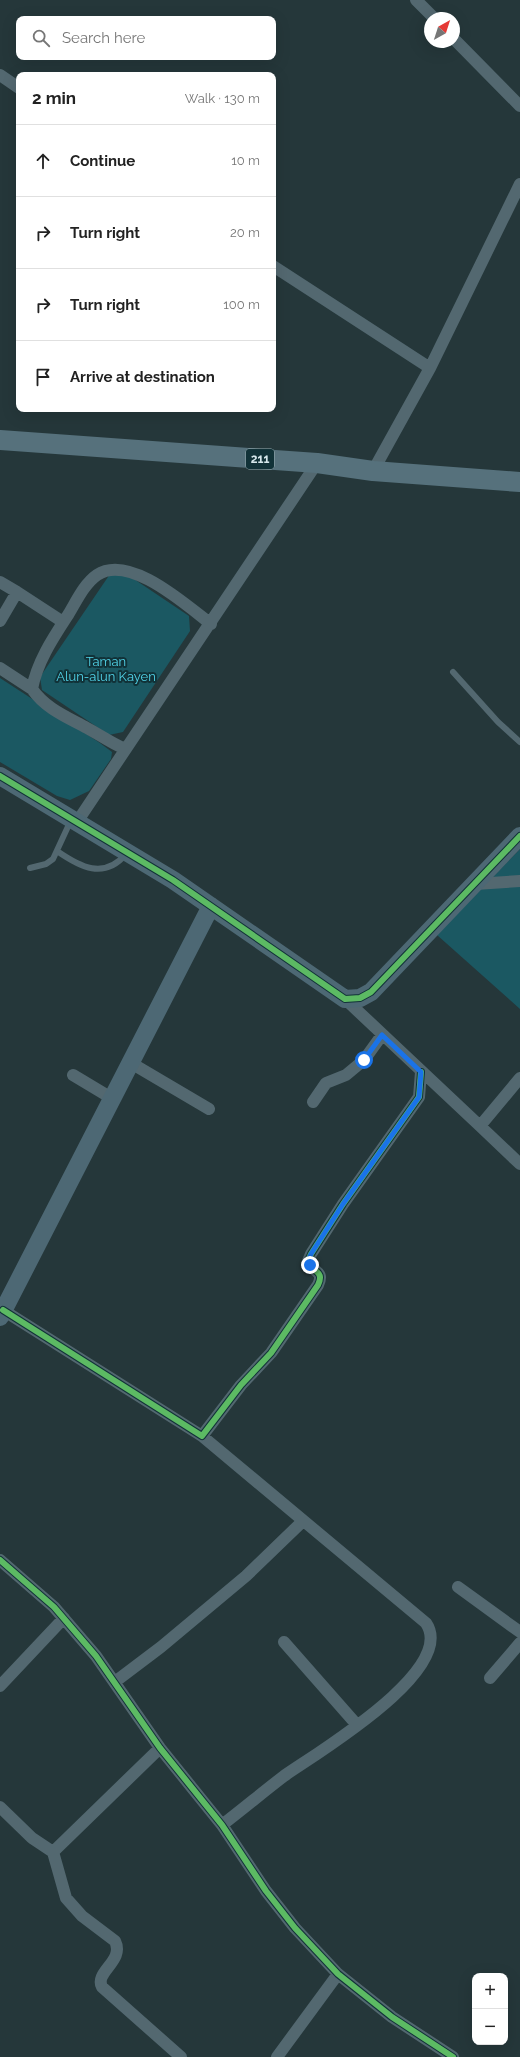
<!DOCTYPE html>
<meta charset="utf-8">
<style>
:root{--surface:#fff;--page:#f6f6f6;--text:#222;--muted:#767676;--line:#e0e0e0}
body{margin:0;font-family:Raleway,sans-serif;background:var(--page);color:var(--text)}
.controls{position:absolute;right:12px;bottom:12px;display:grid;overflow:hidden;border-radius:8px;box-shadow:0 4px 16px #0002}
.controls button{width:36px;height:36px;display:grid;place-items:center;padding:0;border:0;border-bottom:1px solid var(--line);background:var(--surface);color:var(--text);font:20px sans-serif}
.compass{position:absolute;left:424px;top:12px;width:36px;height:36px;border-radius:50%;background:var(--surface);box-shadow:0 4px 16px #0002;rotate:39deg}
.stop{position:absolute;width:12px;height:12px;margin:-9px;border:3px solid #1a73e8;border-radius:50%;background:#fff}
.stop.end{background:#1a73e8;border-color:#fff;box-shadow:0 1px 4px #0008}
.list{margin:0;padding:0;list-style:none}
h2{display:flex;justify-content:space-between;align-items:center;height:52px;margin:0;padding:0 16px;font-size:17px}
h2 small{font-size:13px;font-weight:400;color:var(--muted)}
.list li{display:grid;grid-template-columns:26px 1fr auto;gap:12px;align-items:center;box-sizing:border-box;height:72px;padding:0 16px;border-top:1px solid var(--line)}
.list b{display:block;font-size:15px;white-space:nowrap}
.list em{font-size:13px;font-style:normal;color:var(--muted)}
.icon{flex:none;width:22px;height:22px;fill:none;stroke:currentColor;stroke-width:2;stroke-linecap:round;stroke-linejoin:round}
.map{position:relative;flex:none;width:520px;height:2057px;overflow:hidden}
.search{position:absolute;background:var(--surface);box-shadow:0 4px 16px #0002;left:16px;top:16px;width:260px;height:44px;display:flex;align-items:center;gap:10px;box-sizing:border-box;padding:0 14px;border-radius:8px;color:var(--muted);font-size:15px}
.panel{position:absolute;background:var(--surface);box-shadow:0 4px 16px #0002;left:16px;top:72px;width:260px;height:340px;border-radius:8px}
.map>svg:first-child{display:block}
.green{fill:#1b5862}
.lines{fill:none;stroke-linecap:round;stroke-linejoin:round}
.lane{stroke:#536870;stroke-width:6}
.street{stroke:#536870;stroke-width:12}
.secondary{stroke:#4d6874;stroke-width:18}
.primary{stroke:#56717c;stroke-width:20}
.cycleway-casing{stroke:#113238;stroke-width:8}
.cycleway{stroke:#5cba63;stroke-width:6}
.route{stroke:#1a73e8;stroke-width:5}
.labels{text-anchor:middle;stroke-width:4;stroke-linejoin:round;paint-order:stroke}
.shield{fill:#113238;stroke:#9ab1b5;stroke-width:1}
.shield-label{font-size:12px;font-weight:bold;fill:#d5e7eb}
.park-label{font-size:13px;fill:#51d2e7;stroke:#113238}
</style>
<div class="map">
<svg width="520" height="2057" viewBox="0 0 520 2057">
<rect width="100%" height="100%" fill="#25373a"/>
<path class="green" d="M125 573 189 616 190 631 123 732 109 735 42 690 40 677 110 574Z
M0 678 100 743 112 752 111 759 89 791 70 800 57 796 0 762Z
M520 849V1009L437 935Z"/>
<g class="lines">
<path class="lane" d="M453 672 498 722 520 742
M57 851C80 867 104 880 126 854
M30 868 46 864 53 859 71 820"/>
<path class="street" d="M416 0 434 18
M454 39 520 106
M0 75 19 88
M273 266 430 368
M373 471 430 368 520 184
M0 582 17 592 0 621
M17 592 63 622
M0 668 32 689
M125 749C111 743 100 735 87 728 67 717 46 709 32 689 37 662 53 638 68 615 76 602 84 584 97 575 129 553 186 605 211 624
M77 822 317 463
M475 884 520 881
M345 999 480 1126 520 1078
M131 1063 209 1109
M73 1075 113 1099
M313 1102 326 1083 346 1075 364 1060 382 1035
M480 1126 520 1164
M3 1310 202 1436 241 1385 271 1353 318 1285C325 1270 312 1273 308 1261L311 1254 343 1204 419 1097 421 1072
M202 1436 426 1623C458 1670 315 1754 284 1776 263 1792 243 1809 222 1825
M0 1560 54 1607 96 1656 160 1748 222 1825 266 1891 295 1928 338 1974 392 2017 453 2057
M458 1587 520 1632
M284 1642 357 1725
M490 1678 520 1643
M116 1681 161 1647 246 1576 303 1521
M0 1686 64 1618
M0 1807 32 1838 53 1852 66 1898 82 1916 115 1941C125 1961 94 1972 102 1987L181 2057
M53 1852 160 1748
M277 2057 338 1974"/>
<path class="secondary" d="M0 776 173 880 345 999 360 998 371 992 520 836
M0 1317 211 906"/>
<path class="primary" d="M0 440 317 463 373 471 520 482"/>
<defs>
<path id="cycleway" d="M0 776 173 880 345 999 360 998 371 992 520 836
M3 1310 202 1436 241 1385 271 1353 318 1285C325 1270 312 1273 308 1261L311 1254 343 1204 419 1097 421 1072
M0 1560 54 1607 96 1656 160 1748 222 1825 266 1891 295 1928 338 1974 392 2017 453 2057"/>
</defs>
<use href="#cycleway" class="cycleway-casing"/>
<use href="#cycleway" class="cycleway"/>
</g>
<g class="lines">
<path class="route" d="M310 1265 308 1261 311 1254 343 1204 419 1097 421 1072 382 1035 364 1060"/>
</g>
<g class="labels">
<rect class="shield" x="246" y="449" width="28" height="20" rx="3"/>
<g class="shield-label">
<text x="260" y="463">211</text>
</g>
<g class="park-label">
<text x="106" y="666">Taman<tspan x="106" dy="15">Alun-alun Kayen</tspan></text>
</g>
</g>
</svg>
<div class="controls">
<button>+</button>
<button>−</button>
</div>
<svg class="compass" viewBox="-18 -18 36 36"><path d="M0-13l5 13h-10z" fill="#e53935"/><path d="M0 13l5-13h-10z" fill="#767676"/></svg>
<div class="stop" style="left:364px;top:1060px"></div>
<div class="stop end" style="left:310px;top:1265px"></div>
<div class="search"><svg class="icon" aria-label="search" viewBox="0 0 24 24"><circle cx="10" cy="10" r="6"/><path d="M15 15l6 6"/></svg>Search here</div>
<section class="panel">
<h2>2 min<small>Walk · 130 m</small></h2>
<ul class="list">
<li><svg class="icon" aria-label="ahead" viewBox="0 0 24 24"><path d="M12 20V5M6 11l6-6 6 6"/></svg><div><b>Continue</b></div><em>10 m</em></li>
<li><svg class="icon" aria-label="right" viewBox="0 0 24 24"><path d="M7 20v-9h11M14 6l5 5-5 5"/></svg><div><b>Turn right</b></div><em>20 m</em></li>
<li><svg class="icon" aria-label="right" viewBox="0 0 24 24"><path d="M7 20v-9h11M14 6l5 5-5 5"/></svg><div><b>Turn right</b></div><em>100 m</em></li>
<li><svg class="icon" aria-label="arrive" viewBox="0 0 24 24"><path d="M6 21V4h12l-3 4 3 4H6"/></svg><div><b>Arrive at destination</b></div></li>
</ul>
</section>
</div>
